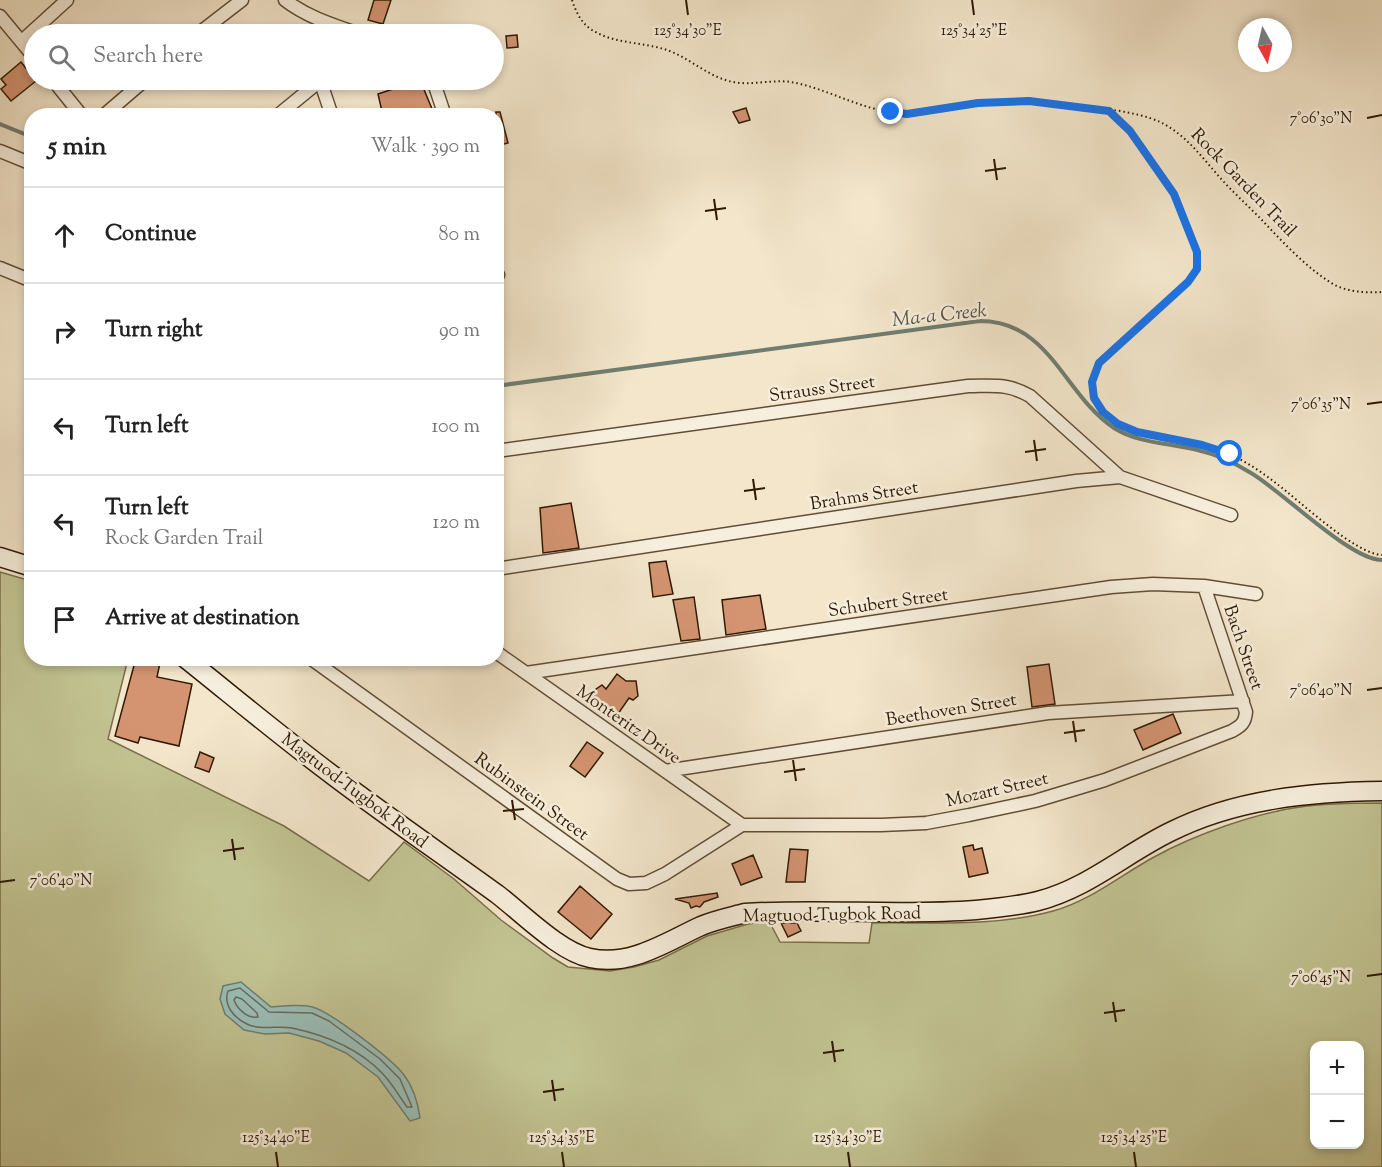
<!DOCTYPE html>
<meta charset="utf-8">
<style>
:root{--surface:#fff;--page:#f2f2f2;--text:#222;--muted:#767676;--line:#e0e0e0}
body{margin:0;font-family:"Sorts Mill Goudy",serif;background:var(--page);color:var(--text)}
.controls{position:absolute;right:18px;bottom:18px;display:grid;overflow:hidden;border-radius:12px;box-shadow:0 3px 9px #0003}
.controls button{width:54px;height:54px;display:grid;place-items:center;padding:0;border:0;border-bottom:2px solid var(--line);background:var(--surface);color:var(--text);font:30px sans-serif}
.compass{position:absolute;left:1238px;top:18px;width:54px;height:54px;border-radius:50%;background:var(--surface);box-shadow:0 3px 9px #0003;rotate:172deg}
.stop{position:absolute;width:18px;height:18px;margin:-14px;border:4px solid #1a73e8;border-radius:50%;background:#fff}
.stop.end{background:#1a73e8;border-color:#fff;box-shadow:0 2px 6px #0008}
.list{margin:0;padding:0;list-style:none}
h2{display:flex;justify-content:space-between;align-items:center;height:78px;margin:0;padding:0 24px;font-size:26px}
h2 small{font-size:20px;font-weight:400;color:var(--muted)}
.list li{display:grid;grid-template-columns:39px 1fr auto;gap:18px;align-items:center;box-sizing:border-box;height:96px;padding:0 24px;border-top:2px solid var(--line)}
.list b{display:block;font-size:22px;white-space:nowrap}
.list p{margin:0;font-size:20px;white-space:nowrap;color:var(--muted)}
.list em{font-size:20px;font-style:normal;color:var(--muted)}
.icon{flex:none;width:33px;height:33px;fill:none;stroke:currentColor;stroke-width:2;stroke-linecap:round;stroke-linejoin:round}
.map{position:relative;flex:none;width:1382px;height:1167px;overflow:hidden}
.search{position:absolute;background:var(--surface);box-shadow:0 3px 9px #0003;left:24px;top:24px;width:480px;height:66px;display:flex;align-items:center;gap:15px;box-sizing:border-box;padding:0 21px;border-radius:33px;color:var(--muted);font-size:22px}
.panel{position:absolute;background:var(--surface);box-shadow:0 3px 9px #0003;left:24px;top:108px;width:480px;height:558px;border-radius:24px}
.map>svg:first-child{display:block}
.green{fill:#c2c392;stroke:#796e4a;stroke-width:1.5;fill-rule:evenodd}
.water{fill:#9bbfb9;stroke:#707d70;stroke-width:1.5}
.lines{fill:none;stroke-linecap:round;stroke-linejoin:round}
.shore{stroke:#666c5e;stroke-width:1.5}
.stream{stroke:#707d70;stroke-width:4}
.building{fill:#d49472;stroke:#301a03;stroke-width:1.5}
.street-casing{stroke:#614d35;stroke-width:15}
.secondary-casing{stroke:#301a03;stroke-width:21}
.path{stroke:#301a03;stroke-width:2;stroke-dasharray:1.5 3;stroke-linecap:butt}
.street{stroke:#f7efdd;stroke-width:12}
.secondary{stroke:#f7efdd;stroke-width:18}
.route{stroke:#1a73e8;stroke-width:8}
.ticks{fill:none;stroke:#301a03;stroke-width:2}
.labels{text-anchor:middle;stroke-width:5;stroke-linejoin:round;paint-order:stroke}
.street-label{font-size:18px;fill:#301a03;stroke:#f7efdd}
.water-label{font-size:20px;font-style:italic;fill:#555443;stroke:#f7efdd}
.ticks-label{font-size:15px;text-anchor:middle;fill:#301a03;stroke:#f7efdd;stroke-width:5;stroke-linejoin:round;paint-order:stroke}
</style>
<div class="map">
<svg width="1382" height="1167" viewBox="0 0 1382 1167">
<rect width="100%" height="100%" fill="#f3e6cb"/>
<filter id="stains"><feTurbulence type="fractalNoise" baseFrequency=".00333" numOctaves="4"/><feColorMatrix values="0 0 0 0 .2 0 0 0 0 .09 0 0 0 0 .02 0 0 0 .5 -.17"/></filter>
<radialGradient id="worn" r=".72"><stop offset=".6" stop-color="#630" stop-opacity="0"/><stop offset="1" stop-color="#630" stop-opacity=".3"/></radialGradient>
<path class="green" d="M0 572 31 581 32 658 128 659 108 739 284 826 369 881 404 842 454 879 501 920 553 958 568 967 610 971 634 967 659 960 707 936 748 924 769 921 780 942 869 943 872 923C932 922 995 927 1053 911 1090 901 1121 875 1154 857 1194 835 1255 813 1300 807 1327 803 1354 803 1382 803V1167H0ZM1314 1046H1360V1144H1314Z"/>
<path class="water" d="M241 982 271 1007C284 1006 299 1004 312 1007 330 1011 393 1060 404 1075 414 1088 418 1103 420 1118L410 1121 378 1077 346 1053 319 1041 289 1033 265 1034 244 1030 225 1014 220 999 223 986Z"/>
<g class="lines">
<path class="shore" d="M240 988 269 1012 312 1013 329 1021 380 1059 400 1079 412 1107H407C399 1096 392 1083 382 1073 359 1049 325 1035 292 1028 278 1025 261 1031 247 1024 234 1018 223 1005 228 991Z
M236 997 242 999 257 1013 258 1017C248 1019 237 1009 234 1000Z"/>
<path class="stream" d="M0 124 32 137
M496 386 980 321C1050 321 1064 395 1114 428 1139 444 1173 443 1201 451 1219 455 1235 463 1251 473 1282 491 1350 560 1382 560"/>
</g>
<path class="building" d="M374 0H391L383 24 368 20Z
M517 35 518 47 507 48 506 36Z
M21 62 36 81 11 101 1 89 6 85 1 79Z
M420 80 435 116H383L378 94Z
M746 108 750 120 739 123 733 112Z
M496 112H500L508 143 496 146Z
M571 503 579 548 543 553 540 508Z
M666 561 673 594 653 597 649 563Z
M760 595 766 629 726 635 722 600Z
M694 597 700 639 681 641 673 600Z
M136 658H161L157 677 192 684 179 746 140 737 138 743 115 736Z
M1049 664 1055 704 1032 707 1027 667Z
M617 674 626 681H636L638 696 633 700 629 698 618 714 589 694 602 685 606 689Z
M1173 714 1181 733 1143 750 1134 730Z
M587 742 603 753 585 777 570 766Z
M200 752 214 758 209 772 195 767Z
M973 845 974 850 982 848 988 873 969 877 963 847Z
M790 849 808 850 805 882H786Z
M753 855 762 877 741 885 732 864Z
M580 886 612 914 591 939 558 912Z
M717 893 718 897 704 902 700 907 696 906 691 908 689 903 675 899Z
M781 923H797L801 931 788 937Z"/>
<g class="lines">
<defs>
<path id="street" d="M285 0C307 17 333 25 359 34
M0 16 34 57
M198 34 242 0
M22 41 67 0
M53 80 82 116
M320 80 332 116
M433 80 445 116
M103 116 145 80
M277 116 321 80
M0 151 32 164
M0 268 32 281
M496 272 498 275
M496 451 968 386C994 386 1007 383 1030 396L1120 477
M496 569 1076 481 1120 477 1231 515
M496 652 742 825
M310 658 617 879 629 884 646 883 665 874 742 825
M526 673 1111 587 1153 584 1204 586 1256 594
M665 771 1048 713 1243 701
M742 825H881L926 823 969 815 1035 801 1105 780 1232 731C1241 726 1245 723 1246 712L1204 586"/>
<path id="secondary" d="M0 557 32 567
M185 658C235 698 284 739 335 777 388 817 443 855 497 894 522 913 560 952 590 958 630 967 666 942 701 926 715 920 730 917 745 913 822 908 899 916 976 910 997 908 1018 906 1038 901 1088 888 1125 854 1170 832 1235 799 1311 792 1382 791"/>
</defs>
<use href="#street" class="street-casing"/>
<use href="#secondary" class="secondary-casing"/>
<path class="path" d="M572 0C576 12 581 23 592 30 614 44 643 42 667 50 690 58 708 77 733 82 754 86 775 78 796 83 834 91 866 113 906 113 921 114 936 108 951 106 989 101 1027 99 1065 104 1091 107 1137 111 1160 122 1187 135 1203 159 1223 181 1234 193 1246 204 1258 216 1281 240 1305 267 1333 284 1347 292 1366 293 1382 292
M1109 111 1130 131 1174 194 1197 252V269L1188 282C1170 298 1152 314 1134 330 1123 340 1110 350 1100 362 1097 366 1092 377 1092 383 1088 440 1195 438 1231 455 1247 462 1263 473 1277 484 1300 501 1355 554 1382 555"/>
<use href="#street" class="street"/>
<use href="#secondary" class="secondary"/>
</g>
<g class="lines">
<path class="route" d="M891 112 907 114 978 103 1029 101 1109 111 1130 131 1174 194 1197 252V269L1188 282 1099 363 1092 382 1094 398 1103 412 1118 424 1137 432 1202 445 1230 454"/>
</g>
<path class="ticks" d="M686 0 688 15M972 0 974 15M1367 118 1382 115M994 159 997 180M985 171 1006 168M714 199 717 220M705 211 726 208M1367 404 1382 402M1034 440 1037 461M1025 452 1046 449M753 479 756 500M744 491 765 488M1367 690 1382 688M1073 721 1076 742M1064 733 1085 730M793 760 796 781M784 772 805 769M512 800 515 820M503 811 524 809M232 839 235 860M223 851 244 848M0 882 15 880M1367 976 1382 974M1113 1002 1116 1022M1104 1013 1125 1010M832 1041 835 1062M823 1053 844 1050M552 1080 555 1101M543 1092 564 1089M276 1152 278 1167M562 1152 564 1167M848 1152 850 1167M1134 1152 1136 1167"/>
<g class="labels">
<g class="street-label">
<text transform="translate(1244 182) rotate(46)" y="6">Rock Garden Trail</text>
<text transform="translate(822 388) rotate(-8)" y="6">Strauss Street</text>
<text transform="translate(864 495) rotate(-9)" y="6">Brahms Street</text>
<text transform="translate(888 602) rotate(-8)" y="6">Schubert Street</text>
<text transform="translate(1244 647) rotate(71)" y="6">Bach Street</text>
<text transform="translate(951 709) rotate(-9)" y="6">Beethoven Street</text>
<text transform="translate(629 724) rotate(35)" y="6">Monteritz Drive</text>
<text transform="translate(997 789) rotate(-13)" y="6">Mozart Street</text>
<text transform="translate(355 790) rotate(37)" y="6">Magtuod-Tugbok Road</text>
<text transform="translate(532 796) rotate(36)" y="6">Rubinstein Street</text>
<text transform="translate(832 914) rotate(-1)" y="6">Magtuod-Tugbok Road</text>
</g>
<g class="water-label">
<text transform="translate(939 314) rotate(-6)" y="7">Ma-a Creek</text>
</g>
</g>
<g class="ticks-label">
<text x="688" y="35">125°34'30"E</text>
<text x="974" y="35">125°34'25"E</text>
<text x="1321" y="123">7°06'30"N</text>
<text x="1321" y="409">7°06'35"N</text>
<text x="1321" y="695">7°06'40"N</text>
<text x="61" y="885">7°06'40"N</text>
<text x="1321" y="982">7°06'45"N</text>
<text x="276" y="1142">125°34'40"E</text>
<text x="562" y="1142">125°34'35"E</text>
<text x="848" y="1142">125°34'30"E</text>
<text x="1134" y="1142">125°34'25"E</text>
</g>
<rect width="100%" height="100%" filter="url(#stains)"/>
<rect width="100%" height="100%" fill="url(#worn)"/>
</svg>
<div class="controls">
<button>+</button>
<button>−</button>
</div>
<svg class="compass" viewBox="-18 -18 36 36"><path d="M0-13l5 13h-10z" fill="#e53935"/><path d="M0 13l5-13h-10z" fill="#767676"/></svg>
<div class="stop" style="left:1230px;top:454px"></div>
<div class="stop end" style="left:891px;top:112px"></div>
<div class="search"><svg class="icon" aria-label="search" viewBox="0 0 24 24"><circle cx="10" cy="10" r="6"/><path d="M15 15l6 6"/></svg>Search here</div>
<section class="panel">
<h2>5 min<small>Walk · 390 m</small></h2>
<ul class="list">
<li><svg class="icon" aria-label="ahead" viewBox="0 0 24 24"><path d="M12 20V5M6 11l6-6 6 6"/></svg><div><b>Continue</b></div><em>80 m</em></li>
<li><svg class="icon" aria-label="right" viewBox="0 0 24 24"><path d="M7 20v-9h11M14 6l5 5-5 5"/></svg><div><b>Turn right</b></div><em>90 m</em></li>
<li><svg class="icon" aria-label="left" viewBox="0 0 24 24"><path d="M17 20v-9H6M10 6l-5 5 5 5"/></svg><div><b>Turn left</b></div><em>100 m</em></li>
<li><svg class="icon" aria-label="left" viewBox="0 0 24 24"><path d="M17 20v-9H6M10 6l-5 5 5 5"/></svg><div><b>Turn left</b><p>Rock Garden Trail</p></div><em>120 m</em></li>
<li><svg class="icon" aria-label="arrive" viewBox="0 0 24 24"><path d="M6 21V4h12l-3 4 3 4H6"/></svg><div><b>Arrive at destination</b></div></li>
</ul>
</section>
</div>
